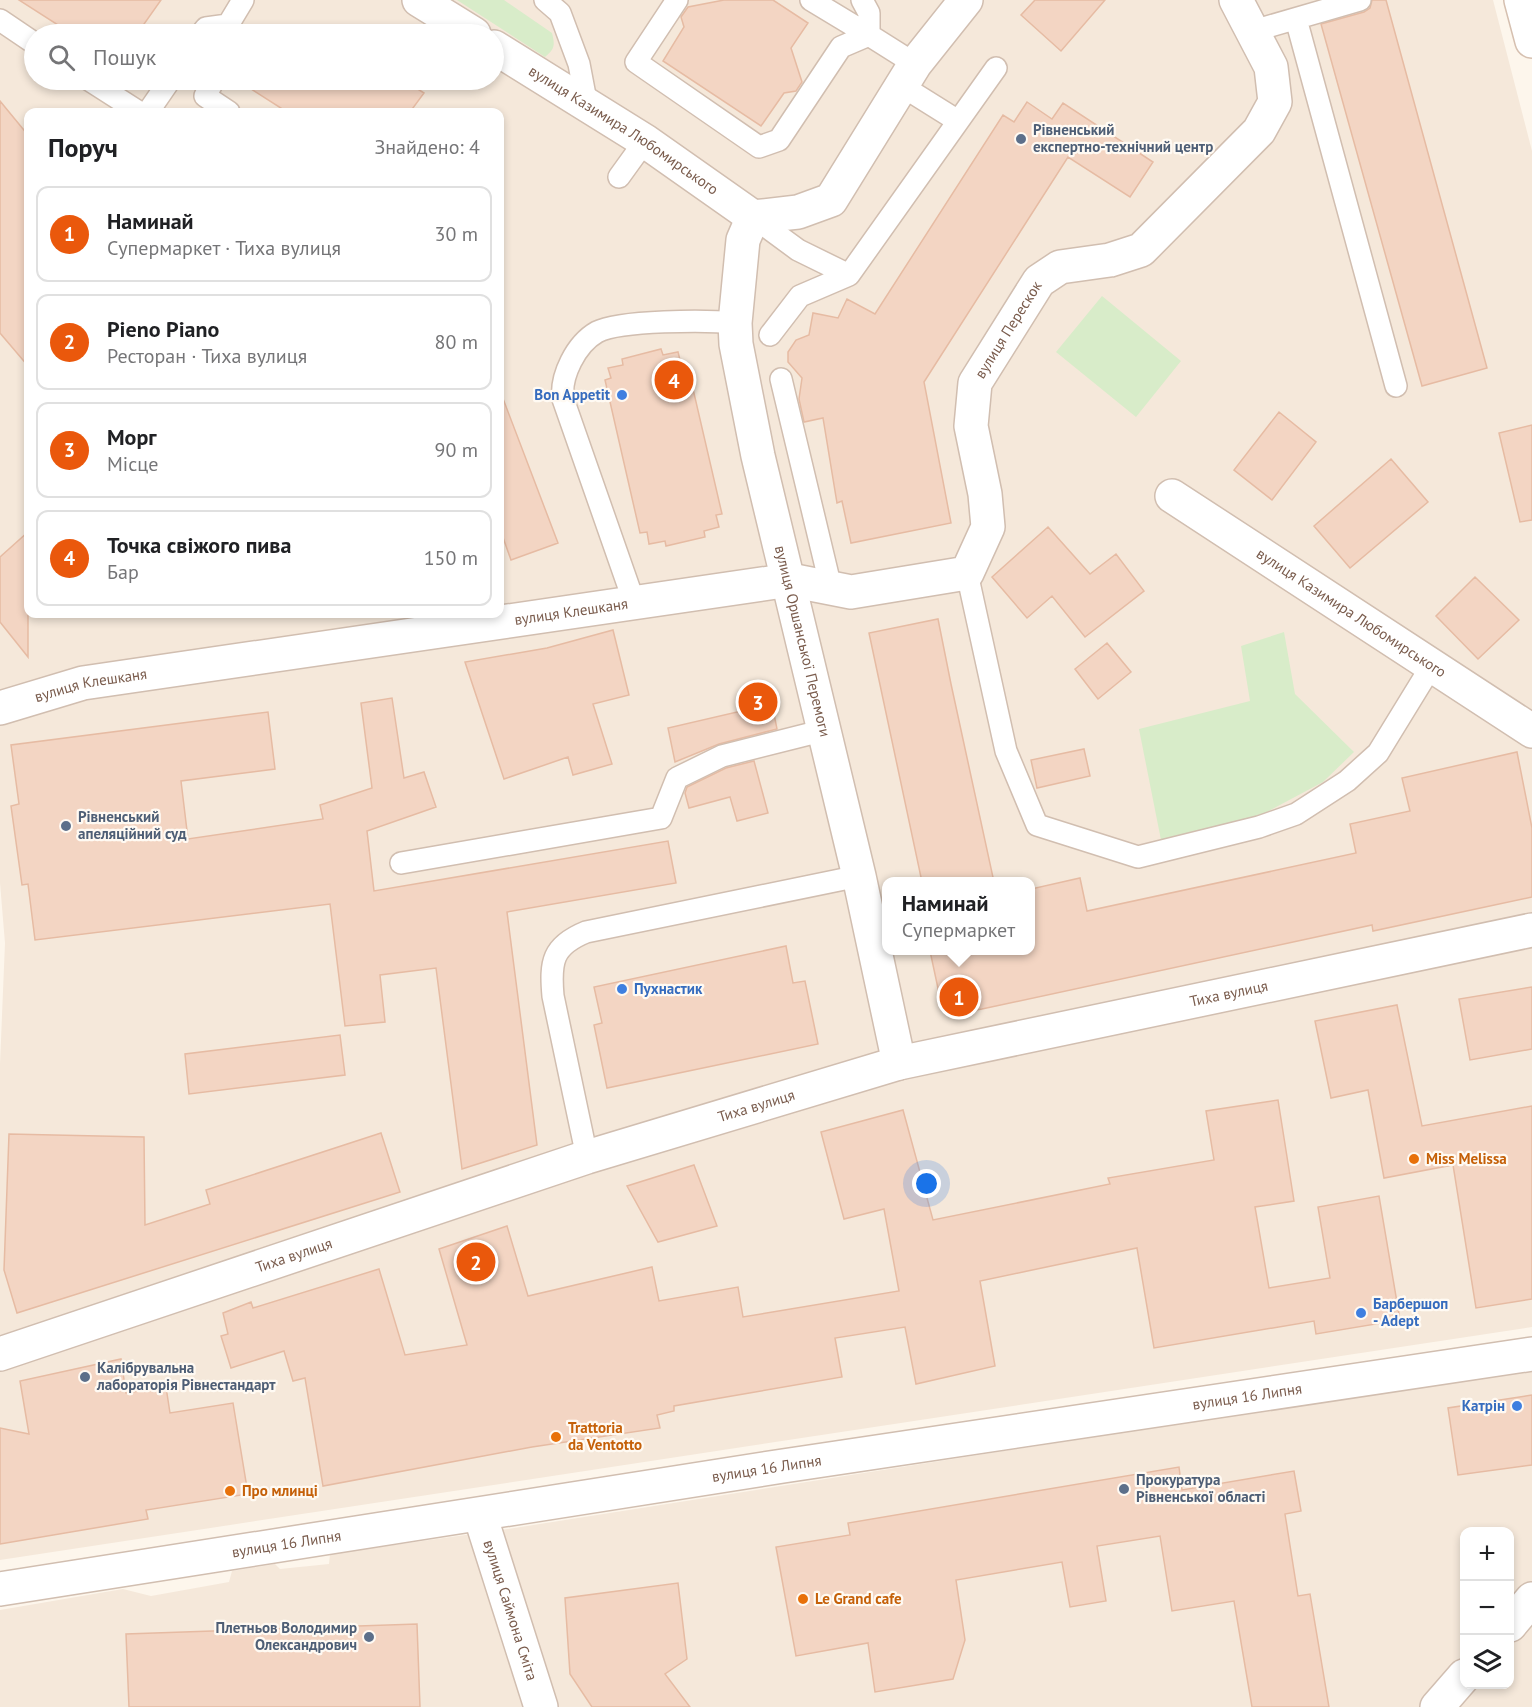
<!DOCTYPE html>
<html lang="uk">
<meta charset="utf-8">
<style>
:root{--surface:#fff;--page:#f6f6f6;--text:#202124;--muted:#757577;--line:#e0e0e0;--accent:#ea580c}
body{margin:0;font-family:"PT Sans",sans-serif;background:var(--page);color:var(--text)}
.controls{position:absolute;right:18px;bottom:18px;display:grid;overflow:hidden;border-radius:12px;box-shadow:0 3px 9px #0003}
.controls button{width:54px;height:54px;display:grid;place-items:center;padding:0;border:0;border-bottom:2px solid var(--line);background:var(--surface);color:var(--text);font:30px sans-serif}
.you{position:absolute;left:927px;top:1184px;width:21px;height:21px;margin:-15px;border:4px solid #fff;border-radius:50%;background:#1a73e8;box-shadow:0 0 0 9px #1a73e833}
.badge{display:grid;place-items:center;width:39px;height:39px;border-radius:50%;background:var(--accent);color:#fff;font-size:20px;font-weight:700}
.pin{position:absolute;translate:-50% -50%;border:3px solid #fff;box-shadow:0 2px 6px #0006}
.popup{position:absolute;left:882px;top:877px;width:153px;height:78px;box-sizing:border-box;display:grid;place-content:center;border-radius:12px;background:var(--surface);filter:drop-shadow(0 2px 4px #0005);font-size:20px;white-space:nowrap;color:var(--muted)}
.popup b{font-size:22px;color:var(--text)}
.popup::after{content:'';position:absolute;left:50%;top:100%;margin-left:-12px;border:12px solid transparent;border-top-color:var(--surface)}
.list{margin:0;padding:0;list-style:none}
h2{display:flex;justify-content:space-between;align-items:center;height:78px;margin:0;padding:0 24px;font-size:26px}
h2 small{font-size:20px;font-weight:400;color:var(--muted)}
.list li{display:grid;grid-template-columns:39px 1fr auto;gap:18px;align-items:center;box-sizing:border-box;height:96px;margin:0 12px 12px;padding:0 12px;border:2px solid var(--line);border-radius:12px}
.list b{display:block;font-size:22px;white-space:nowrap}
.list p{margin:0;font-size:20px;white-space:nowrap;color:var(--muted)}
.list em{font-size:20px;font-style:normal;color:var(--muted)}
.icon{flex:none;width:33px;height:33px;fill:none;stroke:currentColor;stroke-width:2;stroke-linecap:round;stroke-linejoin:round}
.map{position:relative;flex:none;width:1532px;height:1707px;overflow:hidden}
.search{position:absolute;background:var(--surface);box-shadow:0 3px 9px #0003;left:24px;top:24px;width:480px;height:66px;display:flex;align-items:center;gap:15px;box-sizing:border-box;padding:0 21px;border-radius:33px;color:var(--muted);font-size:22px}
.panel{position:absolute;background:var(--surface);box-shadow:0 3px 9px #0003;left:24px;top:108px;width:480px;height:510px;border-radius:12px}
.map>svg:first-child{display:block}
.residential{fill:#f5e8da;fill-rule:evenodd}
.green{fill:#d8ecc9}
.building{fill:#f3d5c3;stroke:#e6bba3;stroke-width:1.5}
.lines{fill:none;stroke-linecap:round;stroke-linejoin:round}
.lane-casing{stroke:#d1beb0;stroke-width:24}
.street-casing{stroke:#d1beb0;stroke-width:36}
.secondary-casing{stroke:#d6c0b0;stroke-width:36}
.lane{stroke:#fff;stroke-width:21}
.street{stroke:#fff;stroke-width:33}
.secondary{stroke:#fff;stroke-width:33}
.service-dot{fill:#5c6f8a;stroke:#fffaf3;stroke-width:2}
.shop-dot{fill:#3f7fe0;stroke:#fffaf3;stroke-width:2}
.food-dot{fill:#e8710a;stroke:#fffaf3;stroke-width:2}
.labels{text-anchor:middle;stroke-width:4.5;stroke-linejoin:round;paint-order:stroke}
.service-label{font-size:15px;font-weight:bold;fill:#4e5e75;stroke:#fffaf3;text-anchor:start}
.street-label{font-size:15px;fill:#7a5c4d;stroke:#fffaf3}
.shop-label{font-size:15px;font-weight:bold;fill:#366cbe;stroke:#fffaf3;text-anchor:end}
.food-label{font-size:15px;font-weight:bold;fill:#c56008;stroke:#fffaf3;text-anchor:start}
</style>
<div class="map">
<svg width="1532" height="1707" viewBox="0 0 1532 1707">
<rect width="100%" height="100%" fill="#fdf6ec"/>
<path class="residential" d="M0 0H1493L1532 151V1327L0 1560V1064L5 943 0 883ZM34 34H494V80H34ZM28 112H500V614H28ZM887 882H1031V950H887Z
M1532 1368V1707H0V1610L123 1589 151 1596 229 1582 232 1571 275 1564 280 1569 329 1564 330 1554 508 1529ZM1464 1532H1510V1684H1464Z"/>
<path class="green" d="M457 0H504L552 33C555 45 555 49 545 57Z
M1102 296 1181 361 1136 417 1056 352Z
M1284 632 1295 694 1354 752 1323 782 1261 815 1161 840 1139 729 1250 701 1241 646Z"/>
<path class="building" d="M19 0H161L137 34H72Z
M724 0H773L808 23 791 48 802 82 796 91 784 93 761 126 663 61 684 27 681 17 688 7Z
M1035 0H1105L1061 51 1021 15Z
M1372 0H1386L1487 368 1422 386 1321 24 1364 12 1370 8Z
M237 80H404L424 93 410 112H287Z
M0 101 28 135V366L0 333Z
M1027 102 1052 119 1063 103 1153 162 1130 197 1068 157 924 382 951 523 851 543 842 501 837 503 823 418 804 422 799 399 802 378 788 362V352L796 340 809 335 813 313 838 318 847 299 875 314 1003 115 1014 122Z
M661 349 663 355 678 352 681 364 687 363 722 514 716 515 719 527 704 531 705 537 666 546 665 541 649 544 647 532 640 533 605 380 611 378 608 368 623 365 622 359Z
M502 396 558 543 511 560 500 529V397Z
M1279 412 1316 442 1272 500 1234 470Z
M1532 425V520L1520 522 1499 433Z
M1391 459 1428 502 1350 568 1314 526Z
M1048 527 1090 574 1116 554 1144 591 1085 637 1052 596 1027 618 992 577Z
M28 532V657L0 622V557Z
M1475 577 1519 620 1478 659 1436 616Z
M938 619 951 684 994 882H922L869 633Z
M613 630 629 695 593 704 612 764 573 775 568 757 504 779 465 662 547 648Z
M1107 643 1131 672 1098 699 1075 669Z
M392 698 404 778 424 772 436 807 367 831 374 891 668 841 676 883 507 912 537 1145 462 1169 436 968 380 975 385 1022 345 1026 330 904 35 940 28 884 22 885 11 806 19 804 11 745 268 712 275 769 181 781 188 839 323 819 320 805 372 788 361 703Z
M772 704 777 729 719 744 675 762 668 728Z
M1084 749 1090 776 1037 788 1031 760Z
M1517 752 1532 828V897L1373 931 1372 925 982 1009 952 1014 942 1007 930 951H1031V889L1080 878 1087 911 1356 853 1350 824 1410 811 1402 778Z
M754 761 768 813 737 821 730 797 689 808 685 793 687 787 726 768Z
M786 946 793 983 805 981 818 1044 607 1088 594 1025 602 1023 594 987Z
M1532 987V1049L1470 1060 1459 999Z
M1397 1005 1422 1126 1532 1106V1299L1476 1308 1453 1165 1384 1178 1368 1090 1331 1098 1315 1021Z
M340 1035 345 1075 189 1094 185 1054Z
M1278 1100 1294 1201 1255 1207 1269 1288 1330 1278 1318 1207 1379 1196 1400 1320 1316 1334 1314 1321 1154 1348 1137 1248 980 1281 995 1366 916 1384 905 1327 835 1338 842 1377 674 1406V1411L657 1415 660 1428 532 1447 323 1486 305 1378 293 1381 284 1351 231 1368 221 1336 228 1334 223 1313 251 1302 253 1308 379 1269 405 1355 467 1345 439 1249 507 1226 528 1296 652 1267 659 1301 738 1287 743 1317 899 1291 884 1209 844 1219 821 1132 903 1110 933 1220 1110 1184 1108 1178 1214 1160 1206 1111Z
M381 1133 400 1192 17 1313 4 1270 9 1134 144 1137 145 1225 210 1204 206 1190Z
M694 1165 717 1226 658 1242 627 1186Z
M121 1359 126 1393 166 1387 170 1413 233 1403 248 1494 146 1510 148 1519 0 1544V1428L29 1434 20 1381Z
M1532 1395V1465L1458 1475 1448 1408Z
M1179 1467 1182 1490 1294 1471 1301 1511 1285 1514 1298 1596 1310 1594 1329 1707H1252L1234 1601 1172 1611 1160 1536 1097 1546 1106 1601 1070 1607 1062 1562 956 1580 965 1640 953 1679 875 1692 868 1643 796 1656 776 1547 850 1535 848 1523Z
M678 1583 687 1659 665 1674 690 1707H592L570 1674 565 1598Z
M417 1624 420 1707H129L126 1634Z"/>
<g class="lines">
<defs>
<path id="lane" d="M545 0 560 13 579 64 587 106
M677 0 636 62 759 147 779 140 841 47 869 35
M811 0 869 35
M862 0 869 13V35L915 64
M1296 19 1396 386
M0 20 34 43
M1253 31 1360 0
M201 34 206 28 228 25
M230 34 228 25 243 0
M89 80 139 112
M214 80 205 96 229 112
M902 86 958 121
M148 112 170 80
M619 177 645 141
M753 217 798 250 849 275
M770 335 800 296 849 275 996 68
M781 379 831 588
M967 573 1006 751 1037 825 1138 857 1259 827 1296 814 1347 781 1378 753 1432 665
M634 602 563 399C560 376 576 344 597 332 620 320 707 320 735 323
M401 863 661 818 677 778 722 756 825 730
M587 1157 553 996C550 962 552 946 586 932L859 876"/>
<g id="street">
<path d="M419 0 474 34"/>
<path id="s1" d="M494 47 645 141 753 217"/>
<path id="s2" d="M753 217 743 240 735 323 736 344 758 456 859 876 899 1063"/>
<path d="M753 217 798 212 831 200 915 64 966 0"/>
<path id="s3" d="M1172 496 1532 731"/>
<path id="s4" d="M0 708 83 683 790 580 851 592 967 573 988 527 985 494 971 426 975 383 1039 281 1060 267 1110 260 1141 250 1259 131 1275 102 1271 67 1236 0"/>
<path id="s5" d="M0 1354 587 1157 899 1063 1532 930"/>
<path id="s6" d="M480 1515 541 1707"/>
<path id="s7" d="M0 1589 783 1466 1532 1354"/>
<path d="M1510 1625 1532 1599"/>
<path d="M1437 1707 1464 1676"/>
</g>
<path id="secondary" d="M1521 0 1532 41"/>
</defs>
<use href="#lane" class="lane-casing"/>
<use href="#street" class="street-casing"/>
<use href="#secondary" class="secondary-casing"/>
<use href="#lane" class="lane"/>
<use href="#street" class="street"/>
<use href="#secondary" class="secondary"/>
</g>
<g class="service-dot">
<circle cx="1021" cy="139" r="6"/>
<circle cx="66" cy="826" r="6"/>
<circle cx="85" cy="1377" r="6"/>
<circle cx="1124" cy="1489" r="6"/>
<circle cx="369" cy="1637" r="6"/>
</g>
<g class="shop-dot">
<circle cx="622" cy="395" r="6"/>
<circle cx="622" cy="989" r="6"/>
<circle cx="1361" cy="1313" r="6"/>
<circle cx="1517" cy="1406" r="6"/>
</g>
<g class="food-dot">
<circle cx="1414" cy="1159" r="6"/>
<circle cx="556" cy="1437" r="6"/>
<circle cx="230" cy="1491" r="6"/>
<circle cx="803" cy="1599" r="6"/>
</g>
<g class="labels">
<g class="service-label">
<text x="1033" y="135">Рівненський<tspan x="1033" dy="17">експертно-технічний центр</tspan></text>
<text x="78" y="822">Рівненський<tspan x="78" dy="17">апеляційний суд</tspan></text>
<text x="97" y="1373">Калібрувальна<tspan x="97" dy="17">лабораторія Рівнестандарт</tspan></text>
<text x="1136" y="1485">Прокуратура<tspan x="1136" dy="17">Рівненської області</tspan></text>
<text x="357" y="1633" text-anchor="end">Плетньов Володимир<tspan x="357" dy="17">Олександрович</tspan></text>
</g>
<g class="street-label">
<text dy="5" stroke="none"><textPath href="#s1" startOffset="154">вулиця Казимира Любомирського</textPath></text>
<text dy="5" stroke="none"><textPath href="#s4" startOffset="1240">вулиця Перескок</textPath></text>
<text dy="5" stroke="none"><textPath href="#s4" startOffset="580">вулиця Клешканя</textPath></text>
<text dy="5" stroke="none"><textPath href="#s3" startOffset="214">вулиця Казимира Любомирського</textPath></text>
<text dy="5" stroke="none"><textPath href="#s2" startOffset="434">вулиця Оршанської Перемоги</textPath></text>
<text dy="5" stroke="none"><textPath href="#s4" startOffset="94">вулиця Клешканя</textPath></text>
<text dy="5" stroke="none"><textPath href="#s5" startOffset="1282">Тиха вулиця</textPath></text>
<text dy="5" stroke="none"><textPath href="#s5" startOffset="796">Тиха вулиця</textPath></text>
<text dy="5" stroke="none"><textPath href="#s5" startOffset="310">Тиха вулиця</textPath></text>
<text dy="5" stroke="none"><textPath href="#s7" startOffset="1262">вулиця 16 Липня</textPath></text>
<text dy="5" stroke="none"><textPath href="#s7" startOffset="776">вулиця 16 Липня</textPath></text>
<text dy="5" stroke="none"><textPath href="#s7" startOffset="290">вулиця 16 Липня</textPath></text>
<text dy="5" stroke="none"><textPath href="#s6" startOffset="100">вулиця Саймона Сміта</textPath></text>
</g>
<g class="shop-label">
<text x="610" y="400">Bon Appetit</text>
<text x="634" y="994" text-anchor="start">Пухнастик</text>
<text x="1373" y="1309" text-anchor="start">Барбершоп<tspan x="1373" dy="17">- Adept</tspan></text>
<text x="1505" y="1411">Катрін</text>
</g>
<g class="food-label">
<text x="1426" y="1164">Miss Melissa</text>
<text x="568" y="1433">Trattoria<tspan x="568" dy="17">da Ventotto</tspan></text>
<text x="242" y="1496">Про млинці</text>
<text x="815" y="1604">Le Grand cafe</text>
</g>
</g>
</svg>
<div class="controls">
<button>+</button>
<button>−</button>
<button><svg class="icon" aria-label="layers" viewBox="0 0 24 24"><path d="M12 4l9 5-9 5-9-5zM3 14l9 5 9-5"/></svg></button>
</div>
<div class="you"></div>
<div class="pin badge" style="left:959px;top:997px">1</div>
<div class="popup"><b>Наминай</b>Супермаркет</div>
<div class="pin badge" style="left:476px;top:1262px">2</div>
<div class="pin badge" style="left:758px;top:702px">3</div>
<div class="pin badge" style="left:674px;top:380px">4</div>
<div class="search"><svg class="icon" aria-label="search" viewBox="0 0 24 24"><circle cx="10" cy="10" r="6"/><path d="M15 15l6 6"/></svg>Пошук</div>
<section class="panel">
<h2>Поруч<small>Знайдено: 4</small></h2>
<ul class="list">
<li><span class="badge">1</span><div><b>Наминай</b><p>Супермаркет · Тиха вулиця</p></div><em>30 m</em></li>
<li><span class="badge">2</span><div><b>Pieno Piano</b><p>Ресторан · Тиха вулиця</p></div><em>80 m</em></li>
<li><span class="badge">3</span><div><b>Морг</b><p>Місце</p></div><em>90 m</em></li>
<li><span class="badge">4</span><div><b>Точка свіжого пива</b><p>Бар</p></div><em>150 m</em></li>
</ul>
</section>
</div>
